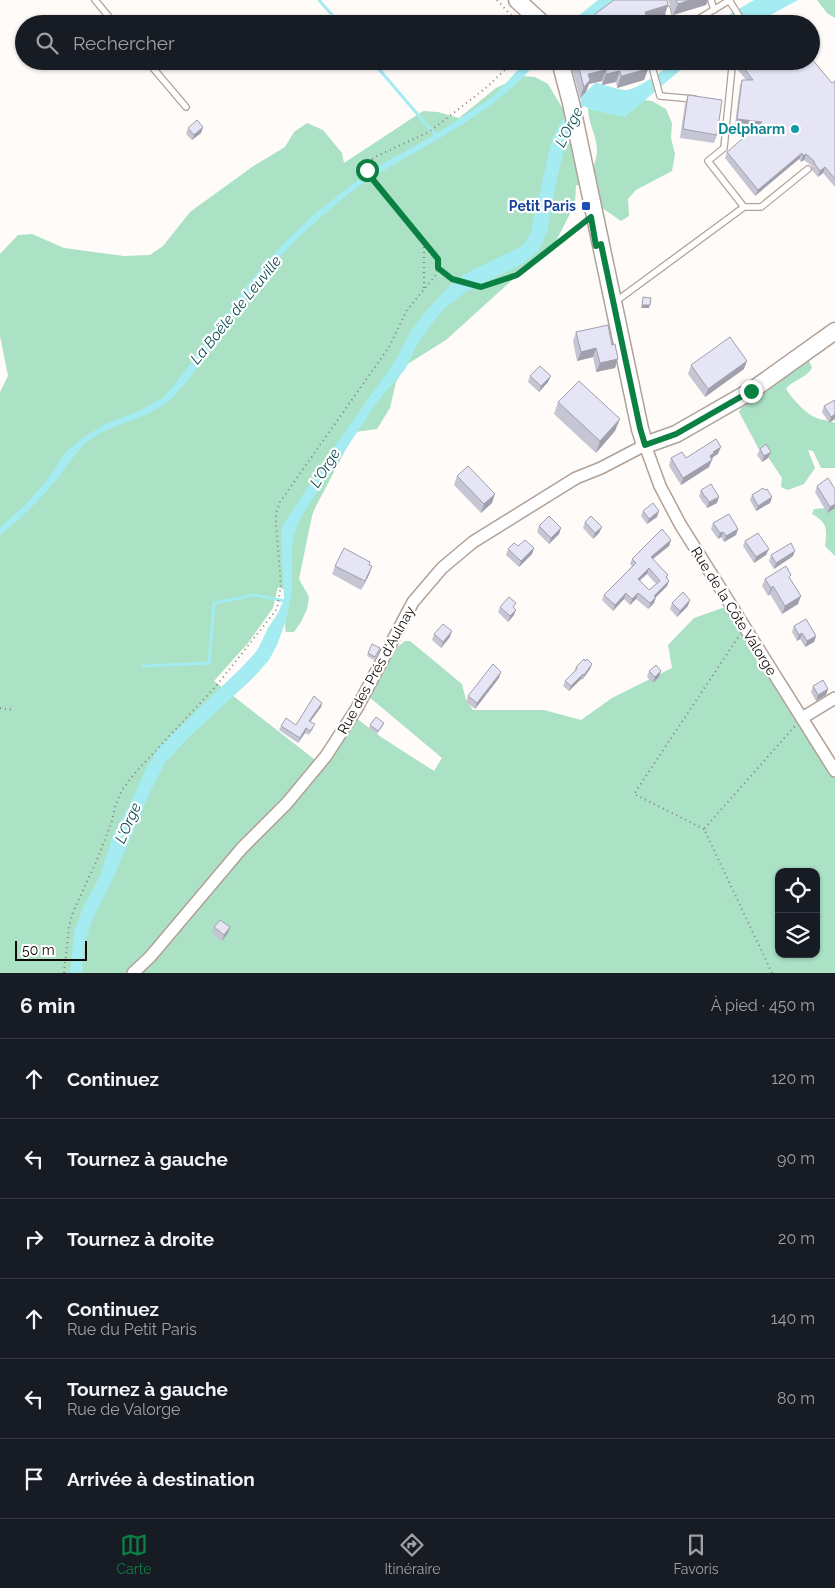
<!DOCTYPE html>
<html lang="fr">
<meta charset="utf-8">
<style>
:root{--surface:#171b24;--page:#242831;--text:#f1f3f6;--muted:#9ea1a6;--line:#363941;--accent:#0b8043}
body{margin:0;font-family:Raleway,sans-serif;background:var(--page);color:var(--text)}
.controls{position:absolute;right:15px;bottom:15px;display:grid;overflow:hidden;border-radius:10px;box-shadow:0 1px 4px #0004}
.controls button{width:45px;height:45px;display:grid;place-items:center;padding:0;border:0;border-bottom:1px solid var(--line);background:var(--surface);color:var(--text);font:25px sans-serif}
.scale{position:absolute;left:15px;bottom:12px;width:72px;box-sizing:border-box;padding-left:5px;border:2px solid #100a07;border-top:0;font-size:14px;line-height:18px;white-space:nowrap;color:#100a07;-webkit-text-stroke:4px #fff;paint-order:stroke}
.stop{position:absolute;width:15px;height:15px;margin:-11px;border:4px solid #0b8043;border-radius:50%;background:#fff}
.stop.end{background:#0b8043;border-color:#fff;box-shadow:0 1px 5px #0008}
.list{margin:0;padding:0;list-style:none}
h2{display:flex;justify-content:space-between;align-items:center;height:65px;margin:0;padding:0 20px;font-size:21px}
h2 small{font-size:16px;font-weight:400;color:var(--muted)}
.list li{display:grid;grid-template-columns:32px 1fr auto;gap:15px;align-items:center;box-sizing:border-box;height:80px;padding:0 20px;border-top:1px solid var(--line)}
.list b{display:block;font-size:19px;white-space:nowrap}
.list p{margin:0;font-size:16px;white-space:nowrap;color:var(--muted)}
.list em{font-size:16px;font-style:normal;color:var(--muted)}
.icon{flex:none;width:28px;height:28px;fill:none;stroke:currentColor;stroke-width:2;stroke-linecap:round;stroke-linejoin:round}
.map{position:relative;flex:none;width:835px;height:973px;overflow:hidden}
.search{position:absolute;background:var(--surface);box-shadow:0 1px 4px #0004;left:15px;right:15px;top:15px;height:55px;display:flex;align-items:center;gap:12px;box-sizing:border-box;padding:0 18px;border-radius:28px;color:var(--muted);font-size:19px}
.sheet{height:545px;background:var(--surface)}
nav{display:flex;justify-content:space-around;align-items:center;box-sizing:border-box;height:70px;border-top:1px solid var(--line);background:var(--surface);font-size:14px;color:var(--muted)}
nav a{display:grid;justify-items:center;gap:2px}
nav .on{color:var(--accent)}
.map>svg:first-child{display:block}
.green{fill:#abe1c5;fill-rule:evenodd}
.water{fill:#a4ebf2}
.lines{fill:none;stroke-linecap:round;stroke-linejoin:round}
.stream{stroke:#a4ebf2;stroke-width:3}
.lane-casing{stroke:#b1a197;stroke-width:8}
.street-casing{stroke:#b1a197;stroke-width:14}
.secondary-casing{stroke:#b1a197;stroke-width:19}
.path{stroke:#86817f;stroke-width:2;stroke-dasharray:1 4;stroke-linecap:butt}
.lane{stroke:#fff;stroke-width:5.5}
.street{stroke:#fff;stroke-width:11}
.secondary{stroke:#fff;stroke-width:16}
.wall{fill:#c5c5d4;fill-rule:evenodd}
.shaded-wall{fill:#a0a0ac}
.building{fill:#e5e5f6;stroke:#a0a0ac;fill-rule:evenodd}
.route{stroke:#0b8043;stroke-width:6}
.culture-dot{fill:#0f9aa8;stroke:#fff;stroke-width:2}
.transit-dot{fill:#1a4fb4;stroke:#fff;stroke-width:2}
.labels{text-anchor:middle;stroke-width:4.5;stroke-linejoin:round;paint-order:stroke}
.culture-label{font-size:14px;font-weight:bold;fill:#0d838f;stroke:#fff;text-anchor:end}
.transit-label{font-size:14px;font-weight:bold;fill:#164399;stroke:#fff;text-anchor:end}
.street-label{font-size:14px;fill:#100a07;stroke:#fff}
.water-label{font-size:15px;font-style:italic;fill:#0a4b51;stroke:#fff}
</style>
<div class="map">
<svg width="835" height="973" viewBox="0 0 835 973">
<rect width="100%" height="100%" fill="#fefbf9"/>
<path class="green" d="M817 0H835V18L827 13Z
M522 76 535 77 548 84 570 121 577 170H593C594 164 597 157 597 150 597 136 588 123 588 108L635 99 652 101 666 109 672 123 671 138 675 154 672 171 636 190 628 199 629 216 621 221 595 203 586 187 576 185 575 204 554 245 532 262 446 340 406 365 396 382 390 408 377 429 355 432 315 508 312 516 299 579 309 597 307 609 301 622 294 632H286C282 616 294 608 285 590L278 587 273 608 248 643 214 681 323 766 355 717 381 737 434 771 442 758 368 696 390 653 405 641H410L462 684 466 700 473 710H544L581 720 612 698 672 668 668 645 694 618 725 607 743 631 835 778V973H0V392L8 376 0 336V254L18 235 32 234 64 248 124 256 150 255 163 246 190 212 252 167 285 147 294 132 307 123 323 130 342 153 344 163 423 111 438 112 459 118 496 88ZM779 872H816V954H779Z
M805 360 809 361 812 367C808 378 792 380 786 389 793 400 807 415 819 419 825 420 830 421 835 423V468H821L813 451 808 450 815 468 804 484 788 490 781 487 782 478 768 457 762 455 739 412 743 404Z
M835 496V556L825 546C827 529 828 523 812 514L814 509 826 508Z"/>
<path class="water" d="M598 0H615L585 24H568Z
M754 0H798L754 24H713Z
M526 61H538C492 115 428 143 368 180 354 189 340 201 327 212 290 243 258 279 230 318 212 344 195 375 172 398 149 420 114 422 88 441 73 454 65 471 52 485 36 504 19 520 0 535V527L22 508 44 484 65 453 82 438 107 423 137 412 164 397 182 375 251 280 283 244 313 215 368 172 436 134 494 96Z
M674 61H691L625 117 591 110 584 106 580 109 581 99H579L596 82C600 84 623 91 627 90 637 89 667 69 674 61Z
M574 106 555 188 547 232 539 250 524 263 466 292 444 309 433 322 416 347 406 368 378 401 315 495 300 519 294 534 292 549V592L285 623 277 645 269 660 253 678 187 739 165 763 152 788 111 883 91 923 84 946 82 973H70L74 932 84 905 100 876 112 838 127 809V810L148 765 160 746 240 669 255 653 259 647 268 628 278 613 284 599 281 533 283 525 330 453 395 361 412 329 428 309 452 283 465 274 522 246 530 235 552 139 561 122Z"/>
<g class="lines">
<path class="stream" d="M319 0 340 24
M372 61 437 137
M143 666 209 663 214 603 254 595 285 601"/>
<defs>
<path id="lane" d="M95 0 115 24
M711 0 714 10
M729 0 744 24
M667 9 671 24
M690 24 730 0
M147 61 186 107
M653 61 651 63 660 96 694 99
M744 207H761L808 169
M615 302 744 207 708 161 724 148 732 67 740 61"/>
<path id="street" d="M802 718 835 698
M133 973 150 957 242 848 287 803 326 756 357 708 413 602 442 568 473 542 576 478 601 468 645 445 660 486 680 524 835 771"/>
<path id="secondary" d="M517 0 543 24
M560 61 571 103 640 429 645 445 676 434 751 391 835 331"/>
</defs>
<use href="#lane" class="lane-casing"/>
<use href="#street" class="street-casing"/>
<use href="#secondary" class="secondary-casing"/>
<path class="path" d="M497 0 519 24
M424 242V290
M438 268 452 279 481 287 517 275 583 223
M0 708 14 710
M704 829 634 794 739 636
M64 973 69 927 73 912 97 860 112 821 115 806 122 790 134 774 217 685 277 609 281 585 276 523V513L280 502 389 347 407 310 436 275 438 259 374 181 366 167 368 162 377 156 429 132 487 87 514 61
M772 973 704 829 795 726"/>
<use href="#lane" class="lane"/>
<use href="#street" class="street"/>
<use href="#secondary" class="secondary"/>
</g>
<path class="wall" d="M668 0H708L706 5 673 15Z
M668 5 664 17 648 21 649 24H592L595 14Z
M570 61H647L648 69 644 80 617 88 616 82 602 85V81L589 84 586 92 580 98Z
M741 64 832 83 835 81V187L823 173 818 177 812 170V166L804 160 801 162 799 159 755 196 725 158 727 152 756 128 735 125 740 85 742 80H746L738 70Z
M688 95 717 135 714 143 680 138 685 104Z
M203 127 201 133 192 140 186 134 188 128Z
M576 332 612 345 615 368 596 372 593 357 577 361 573 341Z
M691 365 744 369 705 397 688 374Z
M530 376 548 382 539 392 528 382Z
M835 400V419L829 423 822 412 824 406Z
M558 402 615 431 596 453 554 414Z
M760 449 768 458 762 462 757 455Z
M718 454 713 457 709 467 681 485 669 466 671 458H686Z
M457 476 492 503 481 513 454 485Z
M817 486 835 508 827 513 815 492Z
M701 490 717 503 707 508 704 503H703L699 496Z
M765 490 772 497 770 503 756 511 750 500 752 495Z
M643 511 657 517 647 524 641 516Z
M585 522 602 527 599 533 593 539 583 528Z
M713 523 738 529 736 535 724 542 721 537 718 539 711 529Z
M539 526 561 528 559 534 549 544 537 532Z
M671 540 669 546 653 559 668 575 667 578 669 581 667 586 656 597 654 603 648 609 636 599 630 605 624 599 613 611 602 600 604 595 632 566 630 564 632 559ZM647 574 656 584 649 590 640 580Z
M745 541 766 555 754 563 743 546Z
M518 546 534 548 532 554 519 567 506 555 508 549Z
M771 555 793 556 774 569 769 561Z
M369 565V575L361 590 332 574 335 566Z
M765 579H790L798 604 782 614 770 594 768 596 762 586Z
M672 603 688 606 677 617 670 609Z
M500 607 514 609V615L508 622 498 612Z
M794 626 816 636 814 642 805 647 800 639 797 641 792 632Z
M434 634 450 637 441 648 432 640Z
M379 651 374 660 367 656 368 653Z
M585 661 592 664 590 669 582 680 581 679 569 691 563 686 565 681 574 672 576 667Z
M649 671 659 677 653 683 647 677Z
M499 678 475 709 466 702 468 696Z
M813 686 828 689 826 695 816 701 811 692Z
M322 703 321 707 310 721 313 729 309 735 305 733 298 743 279 730 281 726 296 725Z
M384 723 383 726 377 734 369 728 370 725Z
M214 927H230L228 933 222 941 212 933Z"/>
<path class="shaded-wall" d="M690 0H708L706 5 673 15 678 4Z
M668 5 664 17 641 23 645 12Z
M648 69 644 80 617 88 621 76Z
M606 70 602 81 589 84 586 92 580 98 588 74Z
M620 71 616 82 602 85 606 74Z
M737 119 762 122 760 128 735 125Z
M203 127 201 133 192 140 194 135Z
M802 153 799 159 755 196 758 190Z
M806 154 804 160 801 162 803 156Z
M825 167 823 173 818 177 820 171Z
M642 305H650L649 308H641Z
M596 348 593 357 577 361 581 352Z
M618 359 615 368 596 372 600 363Z
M747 361 744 369 705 397 708 389Z
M551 376 548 382 539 392 541 386Z
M835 414V419L829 423 831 417Z
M620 419 615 431 596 453 600 441Z
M721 447 718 454 713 457 709 467 681 485 683 478 710 456 713 452Z
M771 452 768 458 762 462 764 456Z
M495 494 492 503 481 513 484 504Z
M719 497 717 503 707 508 709 502Z
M772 497 770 503 756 511 758 506Z
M835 504V508L827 513 830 507Z
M659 511 657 517 647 524 649 519Z
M602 527 599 533 593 539 595 533Z
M561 528 559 534 549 544 551 538Z
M738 529 736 535 724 542 726 536Z
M723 532 721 537 718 539 720 533Z
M671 540 669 546 649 562 651 557Z
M534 548 532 554 519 567 521 561Z
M769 549 766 555 754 563 756 557Z
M795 551 793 556 774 569 776 563Z
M372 566 369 575 361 590 365 581Z
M649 568 647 574 636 584 638 579Z
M669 581 667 586 656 597 654 603 648 609 654 596Z
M773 586 770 594 768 596 771 588Z
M626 593 624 599 613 611 615 605Z
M638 593 636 599 630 605 632 599Z
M801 596 798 604 782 614 785 606Z
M690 600 688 606 677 617 680 611Z
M516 610 514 615 508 622 510 616Z
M452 631 450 637 441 648 443 642Z
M802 633 800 639 797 641 799 635Z
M816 636 814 642 805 647 807 641Z
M592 664 590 669 582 680 584 675Z
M661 671 659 677 653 683 655 677Z
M501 672 499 678 475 709 477 703Z
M583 674 581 679 569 691 571 686Z
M828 689 826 695 816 701 818 695Z
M322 703 321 707 308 725 309 721Z
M306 728 305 733 298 743 300 738Z
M230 927 228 933 222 941 224 935Z"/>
<path class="building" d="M614 0H667L668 5 645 12 649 24H598L595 14Z
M676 0H690L678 4Z
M773 20 775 24H768Z
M811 58 832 83 835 81V179L825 167 820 171 815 164 814 161 806 154 803 156 802 153 758 190 727 152 762 122 737 119 742 80H753L741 64 745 61H811Z
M577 61H647L648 69 621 76 620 71 606 74V70L588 74 590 80 584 87Z
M688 95 722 100 717 135 683 129Z
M197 120 203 127 194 135 188 128Z
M643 297 651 298 650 305H642Z
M608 325 612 345 615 344 618 359 600 363 596 348 581 352 576 332Z
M730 337 747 361 708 389 691 365Z
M540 366 551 376 541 386 530 376Z
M579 381 620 419 600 441 558 402Z
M835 400V414L831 417 824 406Z
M716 439 721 447 713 452 714 453 710 456 712 460 683 478 671 458 682 452 686 458Z
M766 444 771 452 764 456 760 449Z
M468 466 495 494 484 504 457 476Z
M828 478 835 489V504L830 507 817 486Z
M711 484 719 497 709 502 706 497H705L701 490Z
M763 488 765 490 767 489 772 497 758 506 752 495Z
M653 503 659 511 649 519 643 511Z
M729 514 738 529 726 536 723 532 720 533 713 523Z
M549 516 561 528 551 538 539 526Z
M591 516 602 527 595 533 585 522Z
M662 529 671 540 651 557 668 575 666 577 669 581 654 596 656 597 650 603 638 593 632 599 626 593 615 605 604 595 636 563 632 559ZM649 568 660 581 649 590 638 579Z
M758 533 769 549 756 557 745 541Z
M525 540 534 548 521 561 508 549 514 543 518 546Z
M791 543 795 551 776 563 771 555Z
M344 548 370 562 369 565 372 566 365 581 335 566Z
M786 566 791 575 789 577 801 596 785 606 773 586 771 588 765 579Z
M683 592 690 600 680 611 672 603Z
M509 597 516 603 513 607 516 610 510 616 500 607Z
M806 619 816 636 807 641 802 633 799 635 794 626Z
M443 624 452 631 443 642 434 634Z
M372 644 380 648 375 657 368 653Z
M584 659 585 661 587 659 592 664 584 675 583 674 571 686 565 681 577 669 576 667Z
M493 664 501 672 477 703 468 696Z
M656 665 661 671 655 677 649 671Z
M823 680 828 689 818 695 813 686Z
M314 696 322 703 309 721 315 724 310 731 306 728 300 738 281 726 286 718 296 725Z
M376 717 384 723 378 731 370 725Z
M220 920 230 927 224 935 214 927Z"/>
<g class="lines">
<path class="route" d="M367 170 374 181 438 259V268L452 279 481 287 517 275 591 217 596 246 601 244 640 428 645 445 676 434 751 391"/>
</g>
<circle class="culture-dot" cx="795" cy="129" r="5"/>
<rect class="transit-dot" x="581" y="201" width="10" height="10" rx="2.5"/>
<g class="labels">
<g class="culture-label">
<text x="785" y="134">Delpharm</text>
</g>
<g class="transit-label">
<text x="576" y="211">Petit Paris</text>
</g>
<g class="street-label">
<text transform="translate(734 611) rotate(58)" y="5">Rue de la Côte Valorge</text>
<text transform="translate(376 670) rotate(-61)" y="5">Rue des Prés d'Aulnay</text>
</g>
<g class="water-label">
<text transform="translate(569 127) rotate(-63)" y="5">L'Orge</text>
<text transform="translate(236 310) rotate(-51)" y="5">La Boële de Leuville</text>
<text transform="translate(325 468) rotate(-58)" y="5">L'Orge</text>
<text transform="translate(128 823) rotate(-66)" y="5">L'Orge</text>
</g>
</g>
</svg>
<div class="controls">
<button><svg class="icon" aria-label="locate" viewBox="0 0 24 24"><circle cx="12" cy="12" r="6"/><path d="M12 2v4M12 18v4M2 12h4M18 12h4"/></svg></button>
<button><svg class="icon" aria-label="layers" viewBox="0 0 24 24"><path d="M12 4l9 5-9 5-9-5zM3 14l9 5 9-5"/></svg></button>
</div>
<div class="scale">50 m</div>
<div class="stop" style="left:367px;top:170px"></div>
<div class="stop end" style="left:751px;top:391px"></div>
<div class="search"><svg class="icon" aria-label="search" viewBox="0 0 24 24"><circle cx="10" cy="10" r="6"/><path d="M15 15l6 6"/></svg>Rechercher</div>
</div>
<section class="sheet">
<h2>6 min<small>À pied · 450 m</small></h2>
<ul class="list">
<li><svg class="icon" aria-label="ahead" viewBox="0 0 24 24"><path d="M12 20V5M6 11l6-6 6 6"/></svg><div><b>Continuez</b></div><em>120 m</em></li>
<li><svg class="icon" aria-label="left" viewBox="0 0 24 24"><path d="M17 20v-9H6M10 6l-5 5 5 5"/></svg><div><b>Tournez à gauche</b></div><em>90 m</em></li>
<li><svg class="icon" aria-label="right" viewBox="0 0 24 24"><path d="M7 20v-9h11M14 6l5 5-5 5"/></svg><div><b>Tournez à droite</b></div><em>20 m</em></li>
<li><svg class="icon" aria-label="ahead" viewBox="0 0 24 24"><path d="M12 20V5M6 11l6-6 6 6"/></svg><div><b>Continuez</b><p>Rue du Petit Paris</p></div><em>140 m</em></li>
<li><svg class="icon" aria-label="left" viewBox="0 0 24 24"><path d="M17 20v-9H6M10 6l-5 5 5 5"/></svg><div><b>Tournez à gauche</b><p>Rue de Valorge</p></div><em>80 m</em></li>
<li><svg class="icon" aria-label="arrive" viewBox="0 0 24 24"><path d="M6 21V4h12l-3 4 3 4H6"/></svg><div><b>Arrivée à destination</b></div></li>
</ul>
</section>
<nav>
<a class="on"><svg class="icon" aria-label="map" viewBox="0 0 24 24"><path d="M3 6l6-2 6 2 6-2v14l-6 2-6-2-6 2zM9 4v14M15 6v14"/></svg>Carte</a>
<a><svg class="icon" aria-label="directions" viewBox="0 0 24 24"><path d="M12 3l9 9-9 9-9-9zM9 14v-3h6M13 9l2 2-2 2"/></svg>Itinéraire</a>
<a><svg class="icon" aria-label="saved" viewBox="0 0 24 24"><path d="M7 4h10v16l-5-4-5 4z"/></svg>Favoris</a>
</nav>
